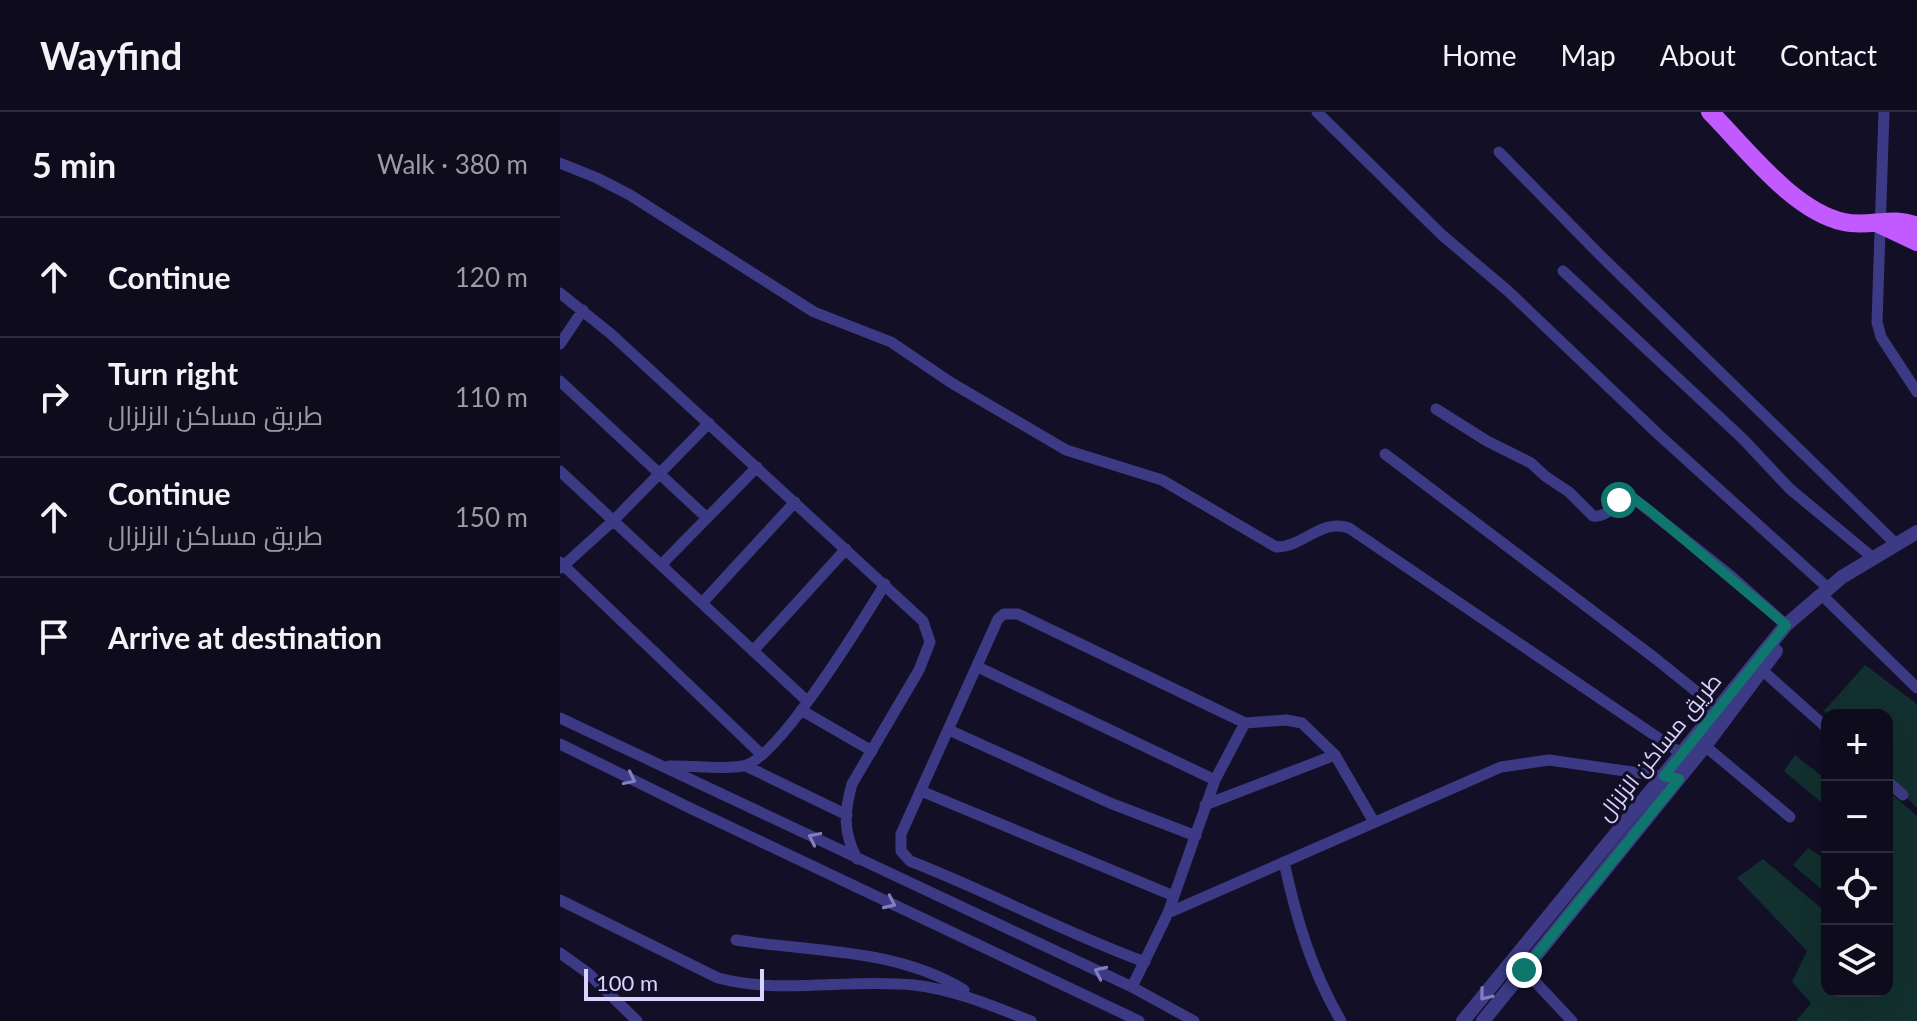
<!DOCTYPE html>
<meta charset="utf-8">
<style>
:root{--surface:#0e0b1c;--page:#171425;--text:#f1f3f6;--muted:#9b9ba3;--line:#2e2b3b}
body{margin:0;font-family:Lato,Cairo,sans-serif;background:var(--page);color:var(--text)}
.controls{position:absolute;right:24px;bottom:24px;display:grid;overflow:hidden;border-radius:16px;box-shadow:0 8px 32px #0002}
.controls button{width:72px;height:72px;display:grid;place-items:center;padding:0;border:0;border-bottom:2px solid var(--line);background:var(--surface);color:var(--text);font:40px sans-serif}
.scale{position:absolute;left:24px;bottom:20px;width:180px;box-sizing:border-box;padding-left:8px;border:4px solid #d9d4ff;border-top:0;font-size:22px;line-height:28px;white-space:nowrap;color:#d9d4ff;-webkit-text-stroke:6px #130f26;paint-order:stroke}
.stop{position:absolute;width:24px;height:24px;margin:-18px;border:6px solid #0f766e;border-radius:50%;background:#fff}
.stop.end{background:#0f766e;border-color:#fff;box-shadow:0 2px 8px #0008}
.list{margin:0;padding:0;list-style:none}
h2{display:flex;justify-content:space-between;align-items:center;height:104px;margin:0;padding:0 32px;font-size:34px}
h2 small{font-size:26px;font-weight:400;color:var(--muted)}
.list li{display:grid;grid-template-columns:52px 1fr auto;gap:24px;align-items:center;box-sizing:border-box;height:120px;padding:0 32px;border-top:2px solid var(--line)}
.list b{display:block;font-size:30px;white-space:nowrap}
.list p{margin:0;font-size:26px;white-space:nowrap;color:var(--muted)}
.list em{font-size:26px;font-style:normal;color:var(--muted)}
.icon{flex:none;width:44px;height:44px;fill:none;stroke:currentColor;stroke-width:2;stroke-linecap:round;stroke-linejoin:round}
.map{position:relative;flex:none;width:1357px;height:909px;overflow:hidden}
header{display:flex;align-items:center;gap:48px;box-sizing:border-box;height:112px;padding:0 40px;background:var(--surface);border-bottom:2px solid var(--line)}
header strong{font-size:38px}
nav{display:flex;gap:44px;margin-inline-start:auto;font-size:28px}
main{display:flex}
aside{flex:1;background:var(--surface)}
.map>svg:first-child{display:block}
.green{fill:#12302f}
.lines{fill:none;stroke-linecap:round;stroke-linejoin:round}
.minor{stroke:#3d3a85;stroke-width:11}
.tertiary{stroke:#3d3a85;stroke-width:14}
.primary{stroke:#c25bff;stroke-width:18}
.oneway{stroke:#837fbc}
.route{stroke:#0f766e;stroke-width:10}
.labels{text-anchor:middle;stroke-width:6;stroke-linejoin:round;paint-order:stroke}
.street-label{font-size:22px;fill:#d9d4ff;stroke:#130f26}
</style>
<header>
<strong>Wayfind</strong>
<nav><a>Home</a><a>Map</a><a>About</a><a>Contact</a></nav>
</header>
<main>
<aside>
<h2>5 min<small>Walk · 380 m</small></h2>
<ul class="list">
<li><svg class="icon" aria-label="ahead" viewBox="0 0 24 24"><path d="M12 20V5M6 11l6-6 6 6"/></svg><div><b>Continue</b></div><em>120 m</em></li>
<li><svg class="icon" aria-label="right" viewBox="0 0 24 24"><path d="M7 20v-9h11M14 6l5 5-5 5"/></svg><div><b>Turn right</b><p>طريق مساكن الزلزال</p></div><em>110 m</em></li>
<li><svg class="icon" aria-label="ahead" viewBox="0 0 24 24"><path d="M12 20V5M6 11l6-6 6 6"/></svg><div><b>Continue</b><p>طريق مساكن الزلزال</p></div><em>150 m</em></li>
<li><svg class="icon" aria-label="arrive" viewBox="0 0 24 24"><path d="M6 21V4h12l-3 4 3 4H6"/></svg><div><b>Arrive at destination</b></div></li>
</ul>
</aside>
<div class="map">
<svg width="1357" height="909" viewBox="0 0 1357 909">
<rect width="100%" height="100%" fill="#130f26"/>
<path class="green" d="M1305 553 1357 592V696L1327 665V603H1268L1264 599Z
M1235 643 1263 665 1267 662V695L1224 659Z
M1327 678 1357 704V909H1236L1251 891 1232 870 1247 839 1177 766 1203 747 1267 801V879H1327Z
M1248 736 1267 748V782L1233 753Z"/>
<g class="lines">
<path class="minor" d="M757 0 882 123 948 179 1099 323 1268 476
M1324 0 1317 210 1321 225 1357 280
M939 40 1042 145 1336 432
M0 51 37 66 70 83 254 200 331 230 390 270 506 338 602 368 716 435C744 435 761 406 789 416L1122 642
M1003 159 1183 327 1230 377 1312 445
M0 181 51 222 363 509 370 530 359 558 292 672C284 701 283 720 297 747
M0 232 23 198
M0 269 147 406
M876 297 927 329 971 351 985 364 1009 380 1033 404C1051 406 1055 385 1073 386L1170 463 1226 513
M825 342 1096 547 1158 597
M0 359 247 589
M0 450 202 643
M101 453 197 355
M1 456 54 408 149 311
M1266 487 1357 576
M142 491 235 390
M193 539 286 437
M418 555 655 668
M1202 558 1267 616
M241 598 312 639
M0 606 572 875 634 909
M389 618 550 691 636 724
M0 632 132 697 579 909
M1145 634 1230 705
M109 654C133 653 160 658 183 654 218 648 304 506 325 472
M186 654 287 703
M1327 669 1343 683
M361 679 614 784
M645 693 775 643
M724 750C736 806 752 860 781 909
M0 788 158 866C223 883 288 866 354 873 396 878 432 894 471 909
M608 801 941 655 989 648 1107 665
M176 828C251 840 336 836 404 878
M0 841 28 861 77 909
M585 850C505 821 430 780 350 749L341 739V722L438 507 444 502H458L685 611 726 608 742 611 775 643 814 710
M964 858 1012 909
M572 875 608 801 655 668 685 611"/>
<path class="tertiary" d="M903 909 1226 513 1282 465 1357 420
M923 909 1145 634 1216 539"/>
<path class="primary" d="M1150 0C1186 36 1233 99 1284 110 1310 116 1332 103 1357 114
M1319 112 1357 130"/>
</g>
<defs><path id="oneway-chevron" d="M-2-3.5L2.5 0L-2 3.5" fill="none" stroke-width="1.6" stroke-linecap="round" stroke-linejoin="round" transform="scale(2)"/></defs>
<g class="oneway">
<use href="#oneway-chevron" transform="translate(70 667) rotate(26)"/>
<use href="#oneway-chevron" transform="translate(254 726) rotate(-154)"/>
<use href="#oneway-chevron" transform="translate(330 791) rotate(25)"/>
<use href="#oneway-chevron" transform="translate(540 860) rotate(-155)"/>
<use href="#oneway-chevron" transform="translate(925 883) rotate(129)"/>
</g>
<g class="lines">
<path class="route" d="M964 858 1119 667 1104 664 1226 513 1089 398 1073 386 1059 388"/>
</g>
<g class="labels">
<g class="street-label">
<text transform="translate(1099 635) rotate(-51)" y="8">طريق مساكن الزلزال</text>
</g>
</g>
</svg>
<div class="controls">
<button>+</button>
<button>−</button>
<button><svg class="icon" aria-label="locate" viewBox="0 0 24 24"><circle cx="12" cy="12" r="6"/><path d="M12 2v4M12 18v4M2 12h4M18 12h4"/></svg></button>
<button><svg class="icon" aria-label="layers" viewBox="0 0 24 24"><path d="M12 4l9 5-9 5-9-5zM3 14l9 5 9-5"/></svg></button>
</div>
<div class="scale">100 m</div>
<div class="stop" style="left:1059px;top:388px"></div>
<div class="stop end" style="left:964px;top:858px"></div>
</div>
</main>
